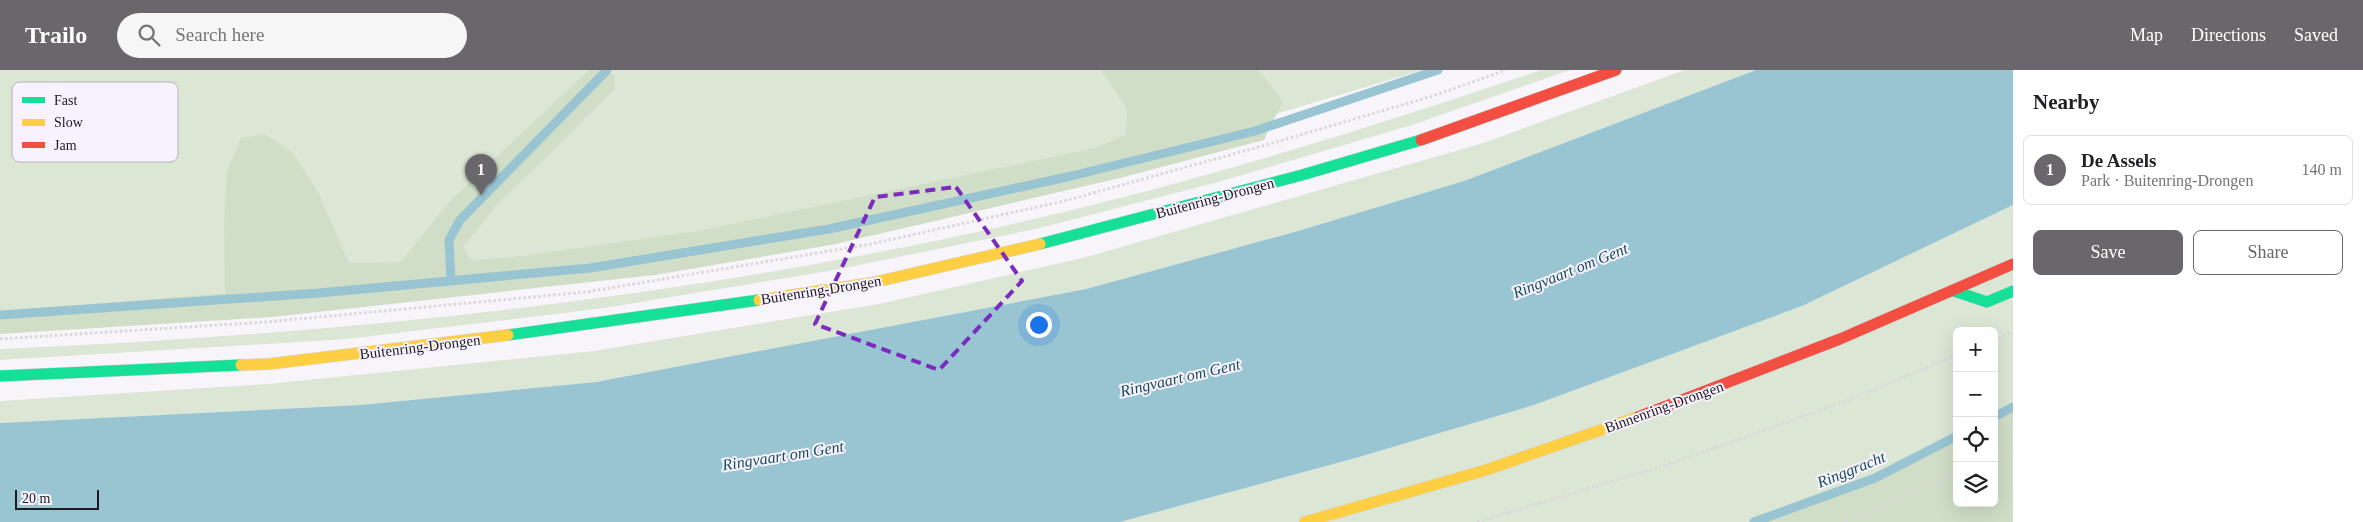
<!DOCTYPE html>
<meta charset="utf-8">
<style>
:root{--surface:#fff;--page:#f6f6f6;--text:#202124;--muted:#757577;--line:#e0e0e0;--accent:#69676c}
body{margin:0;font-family:"Times New Roman",serif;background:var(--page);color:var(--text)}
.controls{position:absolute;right:15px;bottom:15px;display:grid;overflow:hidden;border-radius:8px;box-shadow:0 5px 20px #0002}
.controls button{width:45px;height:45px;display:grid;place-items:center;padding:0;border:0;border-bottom:1px solid var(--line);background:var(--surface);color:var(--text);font:25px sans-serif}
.scale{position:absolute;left:15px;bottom:12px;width:84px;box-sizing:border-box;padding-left:5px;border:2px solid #1d1b1f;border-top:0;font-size:14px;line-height:18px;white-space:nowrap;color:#1d1b1f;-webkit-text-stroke:4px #f7f2fd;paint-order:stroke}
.you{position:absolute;left:1038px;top:254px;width:18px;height:18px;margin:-12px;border:4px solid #fff;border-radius:50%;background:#1a73e8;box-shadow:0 0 0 8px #1a73e833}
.badge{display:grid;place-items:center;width:32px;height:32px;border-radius:50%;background:var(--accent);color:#fff;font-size:16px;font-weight:700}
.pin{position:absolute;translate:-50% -41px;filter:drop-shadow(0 1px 2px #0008)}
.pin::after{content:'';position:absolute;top:26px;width:18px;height:15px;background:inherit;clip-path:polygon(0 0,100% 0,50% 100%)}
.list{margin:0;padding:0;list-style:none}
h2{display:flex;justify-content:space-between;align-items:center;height:65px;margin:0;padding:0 20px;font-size:21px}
h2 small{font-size:16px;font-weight:400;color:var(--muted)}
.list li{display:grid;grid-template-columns:32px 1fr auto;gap:15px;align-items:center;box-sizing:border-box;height:70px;margin:0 10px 10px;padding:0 10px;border:1px solid var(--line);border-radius:8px}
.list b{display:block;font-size:19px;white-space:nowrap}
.list p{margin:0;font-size:16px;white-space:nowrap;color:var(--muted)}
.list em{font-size:16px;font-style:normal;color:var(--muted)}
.actions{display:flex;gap:10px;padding:15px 20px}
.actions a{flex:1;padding:11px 0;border:1px solid var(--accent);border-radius:8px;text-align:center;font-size:18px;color:var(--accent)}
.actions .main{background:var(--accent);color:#fff}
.icon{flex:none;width:28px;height:28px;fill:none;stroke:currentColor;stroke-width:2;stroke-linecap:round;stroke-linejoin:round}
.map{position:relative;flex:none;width:2013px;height:452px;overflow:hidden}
header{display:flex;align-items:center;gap:30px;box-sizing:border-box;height:70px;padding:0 25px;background:var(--accent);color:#fff}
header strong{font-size:24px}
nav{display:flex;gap:28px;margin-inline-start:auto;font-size:18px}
.search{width:350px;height:45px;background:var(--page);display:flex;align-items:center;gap:12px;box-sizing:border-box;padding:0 18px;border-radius:28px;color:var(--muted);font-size:19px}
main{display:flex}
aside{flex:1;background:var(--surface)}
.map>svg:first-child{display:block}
.green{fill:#dbe6d5;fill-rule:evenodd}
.forest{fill:#d0dec7}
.water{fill:#99c5d3}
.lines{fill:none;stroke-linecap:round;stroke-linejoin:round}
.stream{stroke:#99c5d3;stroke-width:9}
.fast-casing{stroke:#d3d2d5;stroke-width:12}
.slow-casing{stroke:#d3d2d5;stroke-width:12}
.jam-casing{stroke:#d3d2d5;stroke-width:12}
.path{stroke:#d8d8da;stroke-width:3;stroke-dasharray:2.5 2.5;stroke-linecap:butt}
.fast{stroke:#16e098;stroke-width:11}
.slow{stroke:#ffcf43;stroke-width:11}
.jam{stroke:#f24e42;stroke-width:11}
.marked{fill:none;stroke:#7b2cbf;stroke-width:4;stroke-dasharray:10 6;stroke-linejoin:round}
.labels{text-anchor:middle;stroke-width:4;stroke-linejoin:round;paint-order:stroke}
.street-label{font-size:15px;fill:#1d1b1f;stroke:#f7f2fd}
.water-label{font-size:16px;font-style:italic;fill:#184e5c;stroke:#f7f2fd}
.key{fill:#f7f2fd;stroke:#b6b2ba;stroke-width:1}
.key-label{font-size:14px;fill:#1d1b1f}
</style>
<header>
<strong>Trailo</strong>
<div class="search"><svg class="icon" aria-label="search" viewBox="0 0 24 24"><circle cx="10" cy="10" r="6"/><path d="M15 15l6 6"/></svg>Search here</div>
<nav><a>Map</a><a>Directions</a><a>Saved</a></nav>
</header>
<main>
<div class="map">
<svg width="2013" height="452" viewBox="0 0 2013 452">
<rect width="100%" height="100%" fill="#f7f5fa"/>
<path class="green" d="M0 0H1423L1266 47 583 195 0 241Z
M1541 0H1570L1412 55 1222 111 1036 159 829 201 605 238 347 269 0 290V279C347 264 695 228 1034 149 1206 109 1374 57 1541 0Z
M1685 0H1756L1464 111 1298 161 1086 219 596 312 360 335 0 353V331L267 314 594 281 879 234 1083 188 1480 74Z
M2013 135V452H1120L1359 387 1534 335 1802 236ZM1957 261H1994V433H1957Z"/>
<path class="forest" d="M589 0H604L614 5 615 19 496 136 463 177 471 190 515 187 704 160 1096 78 1126 64 1127 39 1101 0H1258L1283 31 1264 70 1120 108 831 175 655 205 272 247 0 264V241L225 223 224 153 227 101 241 68 265 64 293 83 318 122 349 193 401 192 450 131Z
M2013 337V452H1754L1875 408 1957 366V433H1994V347Z"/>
<path class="water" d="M1756 0H2013V135L1802 236 1534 335 1359 387 1120 452H0V353L360 335 596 312 1086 219 1298 161 1464 111Z"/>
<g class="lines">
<path class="stream" d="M451 211 449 170 460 150 607 0
M0 245 319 223 590 198 829 159 1067 107 1255 61 1438 0
M1994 347 2013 337
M1754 452 1875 408 1957 366"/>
<defs>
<path id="fast" d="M1040 174 1302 105 1421 70
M1954 221 1987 232 2013 221
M508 265 759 230
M0 306 241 295"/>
<path id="slow" d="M759 230 871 213 1040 174
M241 295 269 294 508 265
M1305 452 1486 400 1638 347"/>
<path id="jam" d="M1421 70 1616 0
M1638 347 1840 269 2013 194"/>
</defs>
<use href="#fast" class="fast-casing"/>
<use href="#slow" class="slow-casing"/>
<use href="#jam" class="jam-casing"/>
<path class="path" d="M0 269 266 252 586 222 871 174 1064 131 1273 73 1436 25 1506 0
M1994 270 2013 262
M1994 388 2013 382
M1477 452 1676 392 1843 332 1957 285
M1844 452 1957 404"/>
<use href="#fast" class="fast"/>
<use href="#slow" class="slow"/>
<use href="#jam" class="jam"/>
</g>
<path class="marked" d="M956 117 1022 211 939 300 815 254 875 127Z"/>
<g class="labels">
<g class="street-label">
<text transform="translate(1215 128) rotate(-15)" y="5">Buitenring-Drongen</text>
<text transform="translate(821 220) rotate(-9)" y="5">Buitenring-Drongen</text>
<text transform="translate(420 277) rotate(-7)" y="5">Buitenring-Drongen</text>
<text transform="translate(1664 337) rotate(-20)" y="5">Binnenring-Drongen</text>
</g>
<g class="water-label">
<text transform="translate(1570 200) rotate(-22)" y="6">Ringvaart om Gent</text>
<text transform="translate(1180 307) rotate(-13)" y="6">Ringvaart om Gent</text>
<text transform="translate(783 385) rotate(-9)" y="6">Ringvaart om Gent</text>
<text transform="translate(1851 399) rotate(-22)" y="6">Ringgracht</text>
</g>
</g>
<rect x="12" y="12" width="166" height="80" rx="8" class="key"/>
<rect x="22" y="27" width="23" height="6" fill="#16e098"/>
<rect x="22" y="49" width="23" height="7" fill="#ffcf43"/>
<rect x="22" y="72" width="23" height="6" fill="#f24e42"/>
<g class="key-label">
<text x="54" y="35">Fast</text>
<text x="54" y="57">Slow</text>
<text x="54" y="80">Jam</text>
</g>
</svg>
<div class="controls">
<button>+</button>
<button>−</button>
<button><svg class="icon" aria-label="locate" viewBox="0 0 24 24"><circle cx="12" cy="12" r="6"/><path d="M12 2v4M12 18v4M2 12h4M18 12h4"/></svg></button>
<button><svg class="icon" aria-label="layers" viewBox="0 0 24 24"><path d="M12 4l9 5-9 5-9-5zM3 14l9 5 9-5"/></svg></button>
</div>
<div class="scale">20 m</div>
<div class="you"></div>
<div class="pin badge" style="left:481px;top:125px">1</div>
</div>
<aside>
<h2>Nearby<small></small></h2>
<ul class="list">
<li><span class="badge">1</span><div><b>De Assels</b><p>Park · Buitenring-Drongen</p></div><em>140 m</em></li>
</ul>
<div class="actions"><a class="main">Save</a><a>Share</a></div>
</aside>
</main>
